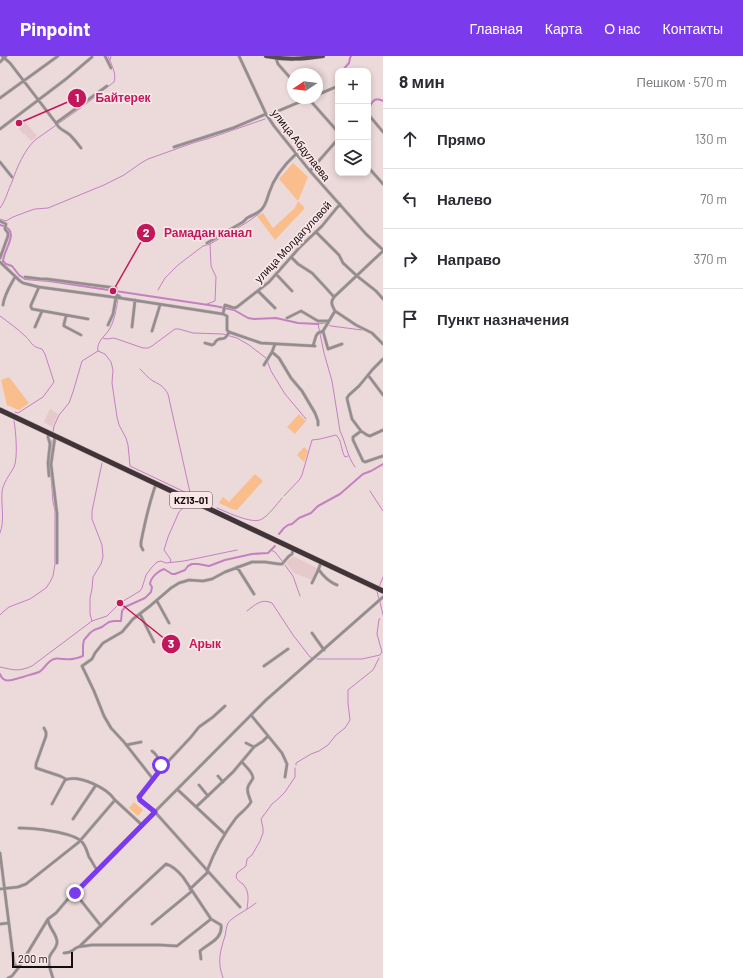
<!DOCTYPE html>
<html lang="ru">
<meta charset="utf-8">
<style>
:root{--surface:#fff;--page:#f2f2f3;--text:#2b2b33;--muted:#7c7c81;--line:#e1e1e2;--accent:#7c3aed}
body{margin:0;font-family:Barlow,sans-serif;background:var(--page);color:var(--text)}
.controls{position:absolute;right:12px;top:12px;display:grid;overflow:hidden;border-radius:8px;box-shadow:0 2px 6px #0003}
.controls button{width:36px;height:36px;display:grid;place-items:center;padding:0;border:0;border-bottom:1px solid var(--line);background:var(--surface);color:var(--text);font:20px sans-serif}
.compass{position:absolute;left:287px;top:12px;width:36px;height:36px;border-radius:50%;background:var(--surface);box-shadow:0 2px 6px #0003;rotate:257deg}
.scale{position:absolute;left:12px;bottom:10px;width:61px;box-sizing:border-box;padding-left:4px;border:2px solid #130d0d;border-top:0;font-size:11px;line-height:14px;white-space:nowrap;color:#130d0d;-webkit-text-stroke:3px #fae6e7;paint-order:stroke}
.stop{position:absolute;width:12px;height:12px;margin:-9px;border:3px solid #7c3aed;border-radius:50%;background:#fff}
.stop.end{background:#7c3aed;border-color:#fff;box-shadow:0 1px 4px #0008}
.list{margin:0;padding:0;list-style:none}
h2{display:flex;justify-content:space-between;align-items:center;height:52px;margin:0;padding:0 16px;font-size:17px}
h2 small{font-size:13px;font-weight:400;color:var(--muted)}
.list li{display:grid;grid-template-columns:26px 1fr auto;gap:12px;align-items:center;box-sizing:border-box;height:60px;padding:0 16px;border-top:1px solid var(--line)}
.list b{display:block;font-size:15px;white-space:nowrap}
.list em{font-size:13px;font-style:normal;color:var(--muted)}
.icon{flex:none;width:22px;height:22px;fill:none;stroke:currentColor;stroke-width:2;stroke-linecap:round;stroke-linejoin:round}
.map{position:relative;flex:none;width:383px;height:922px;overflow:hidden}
header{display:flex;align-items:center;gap:24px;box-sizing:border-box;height:56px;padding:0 20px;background:var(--accent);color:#fff}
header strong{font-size:19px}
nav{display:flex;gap:22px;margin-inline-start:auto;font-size:14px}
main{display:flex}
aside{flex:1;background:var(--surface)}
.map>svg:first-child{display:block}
.built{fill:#e6cacb}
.green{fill:#f9be8b}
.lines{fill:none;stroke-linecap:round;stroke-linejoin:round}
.stream{stroke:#c580c2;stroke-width:1}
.canal{stroke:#c580c2;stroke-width:2}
.minor-casing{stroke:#c9b8b9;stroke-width:3.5}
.major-casing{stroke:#c9b8b9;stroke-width:5}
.highway-casing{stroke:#c9b8b9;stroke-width:6}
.minor{stroke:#948d8f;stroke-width:2.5}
.major{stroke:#574b4f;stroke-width:4}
.highway{stroke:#413439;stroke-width:5}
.route{stroke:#7c3aed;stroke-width:5}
.labels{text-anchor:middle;stroke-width:3.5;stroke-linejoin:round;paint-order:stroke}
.shield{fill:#fae6e7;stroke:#584e4e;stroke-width:1}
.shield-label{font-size:10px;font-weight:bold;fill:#130d0d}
.street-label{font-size:11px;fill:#130d0d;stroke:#fae6e7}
.leader{fill:none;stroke:#c2185b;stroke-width:1.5}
.callout-dot{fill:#c2185b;stroke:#fae6e7;stroke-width:1.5}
.mark-label{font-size:12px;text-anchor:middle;font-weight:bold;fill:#fff}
.callout-label{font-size:12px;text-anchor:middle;font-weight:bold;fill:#c2185b;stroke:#fae6e7;stroke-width:3.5;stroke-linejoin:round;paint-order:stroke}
</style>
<header>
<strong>Pinpoint</strong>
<nav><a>Главная</a><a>Карта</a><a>О нас</a><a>Контакты</a></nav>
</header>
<main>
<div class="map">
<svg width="383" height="922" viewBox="0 0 383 922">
<rect width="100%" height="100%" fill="#ecd9da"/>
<path class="built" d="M21 61 37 80 31 85 25 78 24 79 14 66Z
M50 353 58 358 52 371 44 366Z
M292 501H295L317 512 312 524 294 517 286 507Z"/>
<path class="green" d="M293 107 308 121 298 145 305 152 275 184 257 160 263 157 273 172 295 152 298 145 279 123Z
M9 321 29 347 19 354 7 349 1 324Z
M299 358 306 365 295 378 287 371Z
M304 391 308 395 304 406 297 399Z
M255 418 263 425 237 454 232 453 219 447 223 441 229 446Z
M134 746 143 754 138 760 129 752Z"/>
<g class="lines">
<path class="stream" d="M110 4 111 0
M0 152C6 144 8 134 12 126 17 111 24 95 35 84L82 51 114 26C117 18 111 8 108 0
M0 163 6 165 13 161 26 156 35 153 48 152 104 129 124 119 141 107 148 103 193 87 210 82 265 63
M0 208 3 205
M158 234 165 222 178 209 203 190 210 188
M113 235 118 243C116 253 115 263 110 272 106 280 96 285 98 295L105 298 111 306 113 314 112 327 117 361 119 369 126 382 128 389 130 410 191 439
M207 248 215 245 216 221 211 210 210 188 246 167 260 157
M0 260C8 266 18 273 25 280 33 287 30 290 42 293L45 298 54 326 43 341 18 357 15 356
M103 282 106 283 114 282 143 292H148L152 290 175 273H179L193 277 223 278 237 282 249 289 266 302 271 315 285 338 306 363
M140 313C144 317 148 322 153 325 161 329 163 330 168 338L191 441
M53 376 54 370 59 359 69 347 73 336 82 305 98 295
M51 403 52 384
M355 411C347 400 346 387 340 375L332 325 324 297 318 268 325 267 331 270 362 274
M370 435 383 455
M284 440 300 423 302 419 312 384 320 383 336 379C342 384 341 395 345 401L348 400
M217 452C227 456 253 469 262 463 270 458 276 449 282 442
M0 477C5 465 1 449 2 436 3 427 9 420 14 411 18 402 16 376 14 365
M271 494 275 496 283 506
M170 506 171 504 164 494 168 481 179 456 188 446
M285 509 293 520 300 540
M379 531 383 521
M377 535 379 544
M380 546 383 559
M247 555C255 549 261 542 272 547L293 579 310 601 313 602
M0 559 4 555 9 551 30 543 46 532 50 526 53 520 55 508V455L53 446 50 408
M92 565 90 558V542L92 533 93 521 101 508 103 501 102 489 92 463V455L102 407
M317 603H362L380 599 382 596 377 578 379 563H380
M0 611C14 614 18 616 32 610L92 565 107 560 120 547 140 535 142 532 146 519 152 511 157 506 161 505 166 507 184 505 237 494
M296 709V707L311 698 319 695 328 689 336 679 345 672 350 664 348 647V634L373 614 379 602
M247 853C248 844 250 836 243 828 240 826 238 825 236 821L237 817 246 810 247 803 252 799 260 785 263 777V772L261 763 272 748 278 743 285 736 295 721V712
M223 922C217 905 220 896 225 880 226 876 226 871 228 867 232 861 249 853 256 847"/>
<path class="canal" d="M342 15 349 7 350 2 351 0
M368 51 370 50C373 44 376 41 383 45
M0 169C22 174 4 192 3 205L6 208 12 210 19 219 25 223 49 225 215 250 234 254 248 262 254 263 276 262 298 267 318 268
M279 478 284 472 288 469 292 468 299 462 311 457 318 450 340 438 363 418 371 415 383 408
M0 618C4 629 14 623 23 621 28 619 34 618 39 616 45 613 47 605 54 603 57 602 60 603 64 603 70 604 78 602 83 600V589L84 584 90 577 94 574 102 571 106 568 109 566 114 565H121L122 555 125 551 145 542 151 536 152 531 150 528C151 521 158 515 164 513L172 518H175L185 514 188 510 192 508H198L209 510 225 504 252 498 268 497 275 490"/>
<defs>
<path id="minor" d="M2 0 10 7 56 67 107 30
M105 0 111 12
M239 0 266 58 274 70 310 115 366 178 383 194
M276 2 278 8 293 25
M0 6 6 0
M317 39 338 30
M0 42 58 0
M308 42 338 76
M368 58 383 76
M267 60 271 58 309 42
M56 67C60 75 65 74 70 79 74 83 78 88 81 92
M0 73 66 23 92 1
M174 91 233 72 266 58
M0 106 12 121
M368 111 383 128
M310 115 338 83
M0 165 6 168 5 173 8 177V180L0 202
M316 176 339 199 343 207 357 220 376 235 383 243
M207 187 243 166C244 165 246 163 247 162 252 159 257 158 261 154 266 149 267 143 269 137 274 121 284 109 296 98
M291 201 298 208 312 217 326 232 334 241
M0 206 20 225 23 227 39 231 120 242 223 258 227 260V274L229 276 261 287 315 290
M276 218 292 235
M25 221 41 223H47L116 232V238L120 241
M39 231 31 249V251L32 253 88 263
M258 235 275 252
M3 249C4 239 10 230 15 221
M335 255C332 249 330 247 334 241L383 195
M223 258 225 249 234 252 237 251 269 226 300 191 322 170 340 148
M66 260 64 268V270L81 279
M287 262 301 255 318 265H328
M108 269 113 258 116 241
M35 271 42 255
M132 271 135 244
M152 275 160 249
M323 275 328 293 342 288
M205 287 212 289 214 288C220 277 223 289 229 276
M313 290 316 280 318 277 323 275 335 255 356 269 372 277 383 288
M272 296 279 302 291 322 302 335 315 357 318 365V369
M264 309 272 296 275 288
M368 319 383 339
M383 374 370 380 367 379 361 375 353 381V384L363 405 365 406 383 400
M361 375 352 363 348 347 347 342 349 339 359 330 373 313 383 303
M55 381 51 408 57 458V507
M49 420 48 407 50 388 48 381 49 378
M143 494 141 490V486C145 466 149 447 156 428
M237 511 254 538
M319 514C324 521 329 526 337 529
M312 527C315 520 319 514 321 506
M157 545 169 567
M140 558 154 586
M312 577 324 594
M264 610 288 593
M225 650 213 661 199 671 191 681 163 711 139 741 140 744 155 756 240 851
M251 659 260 670 282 697 287 708 285 721
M44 672 46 676V680L36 708V712L60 720 66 723
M246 687 254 691
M126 689 141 686
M152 695C158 699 160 705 161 713
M218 720 223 726
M153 723 124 686 111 672 104 660 94 635 82 610 92 603 95 597 103 587 122 576 133 563 150 550 171 532 179 527 189 524 203 525 212 523 225 516 252 506H265L279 508H282L289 500 292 498 293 493
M199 729 208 740
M178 734 225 778
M52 748 65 724C79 718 107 732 115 744L142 769
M196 751 233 716 254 691 263 685 268 680
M73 763 96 729
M19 772C33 772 73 776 82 786 86 790 87 796 89 801 92 805 94 810 97 814
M0 797 14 908 16 910 19 911
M207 815C214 796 223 779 236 762 240 757 247 753 251 746 250 742 246 736 248 731 249 727 252 725 253 722 253 716 245 710 242 706
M0 833 18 831 26 828 79 786 115 744
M190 833 208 816
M75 837 101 870
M48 864C49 872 56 877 57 885 58 892 50 896 49 903 48 909 51 916 53 922
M0 868 9 867
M152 868 192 835
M80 890 125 846 166 808C173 810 178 815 183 821L211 863 221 869C223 883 209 887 200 895L201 903
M64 897C73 897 71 894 78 891 82 890 87 890 91 889H160L177 890 211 863
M8 922 12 920 19 911 48 863 56 857 67 844 266 644 383 541"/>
<path id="major" d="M266 0C287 4 302 3 323 0"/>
<path id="highway" d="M0 354 383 535"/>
</defs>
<use href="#minor" class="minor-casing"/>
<use href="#major" class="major-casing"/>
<use href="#highway" class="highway-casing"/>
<use href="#minor" class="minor"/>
<use href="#major" class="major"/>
<use href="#highway" class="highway"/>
</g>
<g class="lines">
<path class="route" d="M75 837 155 756 140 744 139 741 161 713V709"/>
</g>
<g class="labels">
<rect class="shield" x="170" y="436" width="42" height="16" rx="3"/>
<g class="shield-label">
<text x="191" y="448">KZ13-01</text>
</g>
<g class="street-label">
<text transform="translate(301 89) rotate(52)" y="4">улица Абдулаева</text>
<text transform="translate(293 186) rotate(-47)" y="4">улица Молдагуловой</text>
</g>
</g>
<path class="leader" d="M19 67L77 42M113 235L146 177M120 547L171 588"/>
<g class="callout-dot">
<circle cx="19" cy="67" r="4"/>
<circle cx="113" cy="235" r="4"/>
<circle cx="120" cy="547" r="4"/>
<circle cx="77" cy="42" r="10"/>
<circle cx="146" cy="177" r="10"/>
<circle cx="171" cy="588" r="10"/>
</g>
<g class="mark-label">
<text x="77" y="46">1</text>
<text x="146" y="181">2</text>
<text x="171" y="592">3</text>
</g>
<g class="callout-label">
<text x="123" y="46">Байтерек</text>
<text x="208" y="181">Рамадан канал</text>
<text x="205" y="592">Арык</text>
</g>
</svg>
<div class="controls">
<button>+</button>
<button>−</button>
<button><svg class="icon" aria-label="layers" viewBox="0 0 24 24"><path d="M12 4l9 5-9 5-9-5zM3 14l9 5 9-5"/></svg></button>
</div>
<svg class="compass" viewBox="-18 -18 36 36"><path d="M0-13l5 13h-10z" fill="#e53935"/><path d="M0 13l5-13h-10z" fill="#7c7c81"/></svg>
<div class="scale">200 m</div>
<div class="stop" style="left:161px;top:709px"></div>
<div class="stop end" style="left:75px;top:837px"></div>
</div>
<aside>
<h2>8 мин<small>Пешком · 570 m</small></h2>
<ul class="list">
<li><svg class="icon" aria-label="ahead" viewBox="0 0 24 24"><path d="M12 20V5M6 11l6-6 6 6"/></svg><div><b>Прямо</b></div><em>130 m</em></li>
<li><svg class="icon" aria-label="left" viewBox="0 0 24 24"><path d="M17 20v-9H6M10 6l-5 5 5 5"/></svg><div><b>Налево</b></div><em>70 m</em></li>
<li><svg class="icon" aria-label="right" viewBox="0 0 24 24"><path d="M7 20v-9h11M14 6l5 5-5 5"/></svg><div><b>Направо</b></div><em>370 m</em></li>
<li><svg class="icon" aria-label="arrive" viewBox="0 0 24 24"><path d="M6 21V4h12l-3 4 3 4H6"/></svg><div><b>Пункт назначения</b></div></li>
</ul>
</aside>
</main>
